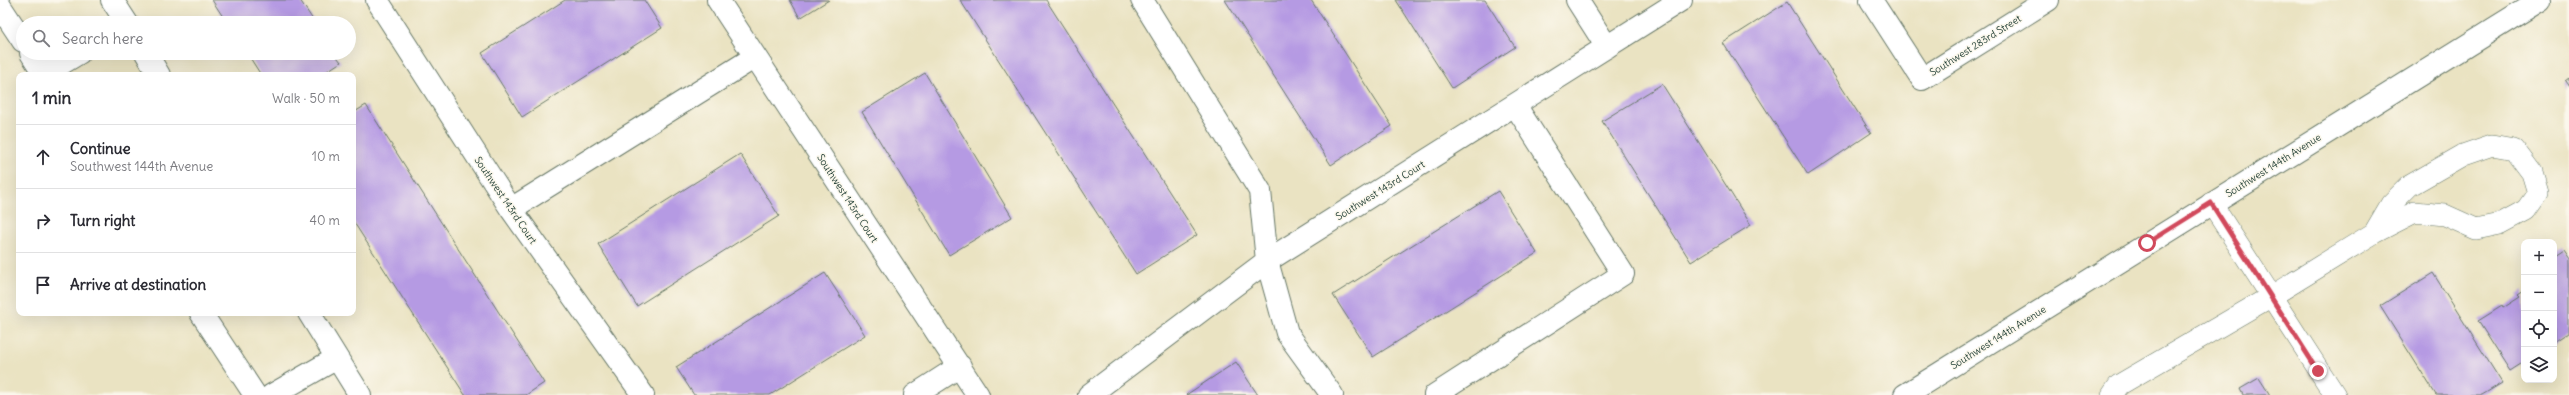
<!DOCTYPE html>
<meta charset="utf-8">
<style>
:root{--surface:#fff;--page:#f7f7f7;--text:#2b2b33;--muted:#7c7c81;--line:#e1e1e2}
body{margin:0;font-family:Delius,sans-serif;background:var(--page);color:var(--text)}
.controls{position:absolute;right:12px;bottom:12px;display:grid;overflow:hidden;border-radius:8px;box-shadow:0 4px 16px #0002}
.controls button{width:36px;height:36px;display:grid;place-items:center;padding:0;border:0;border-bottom:1px solid var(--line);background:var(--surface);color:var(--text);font:20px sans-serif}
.stop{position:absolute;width:12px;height:12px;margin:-9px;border:3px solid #d1495b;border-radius:50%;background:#fff}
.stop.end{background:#d1495b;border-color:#fff;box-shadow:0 1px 4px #0008}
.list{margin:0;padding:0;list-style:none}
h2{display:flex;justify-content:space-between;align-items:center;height:52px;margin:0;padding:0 16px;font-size:17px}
h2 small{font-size:13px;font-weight:400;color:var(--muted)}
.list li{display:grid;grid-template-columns:26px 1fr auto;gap:12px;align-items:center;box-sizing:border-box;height:64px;padding:0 16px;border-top:1px solid var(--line)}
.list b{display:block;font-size:15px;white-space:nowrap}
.list p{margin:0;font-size:13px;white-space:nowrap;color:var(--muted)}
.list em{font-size:13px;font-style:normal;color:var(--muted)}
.icon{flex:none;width:22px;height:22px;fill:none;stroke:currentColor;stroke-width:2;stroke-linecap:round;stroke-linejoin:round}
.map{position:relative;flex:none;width:2569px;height:395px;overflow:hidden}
.search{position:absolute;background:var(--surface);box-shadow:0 4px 16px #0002;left:16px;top:16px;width:340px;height:44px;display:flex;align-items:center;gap:10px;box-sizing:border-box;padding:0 14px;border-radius:22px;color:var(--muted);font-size:15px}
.panel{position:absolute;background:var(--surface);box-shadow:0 4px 16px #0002;left:16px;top:72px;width:340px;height:244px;border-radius:8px}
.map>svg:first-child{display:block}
.building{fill:#b59ae3}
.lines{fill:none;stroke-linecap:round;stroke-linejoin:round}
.service-casing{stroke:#676;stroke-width:22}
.minor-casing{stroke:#676;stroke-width:24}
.tertiary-casing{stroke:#676;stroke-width:24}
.service{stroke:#fff;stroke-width:21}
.minor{stroke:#fff;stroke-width:22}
.tertiary{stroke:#fff;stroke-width:22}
.route{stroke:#d1495b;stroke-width:5}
.labels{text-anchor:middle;stroke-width:3;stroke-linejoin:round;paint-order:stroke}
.street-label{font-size:10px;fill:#1f3d34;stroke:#fbf7ec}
</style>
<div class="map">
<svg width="2569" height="395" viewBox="0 0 2569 395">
<rect width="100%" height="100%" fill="#fbf7ec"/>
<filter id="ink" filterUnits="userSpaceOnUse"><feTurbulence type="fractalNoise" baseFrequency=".025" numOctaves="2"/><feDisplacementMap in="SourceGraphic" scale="8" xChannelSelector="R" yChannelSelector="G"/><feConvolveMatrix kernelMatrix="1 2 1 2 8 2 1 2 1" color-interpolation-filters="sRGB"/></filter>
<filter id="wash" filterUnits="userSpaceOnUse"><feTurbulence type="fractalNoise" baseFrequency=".012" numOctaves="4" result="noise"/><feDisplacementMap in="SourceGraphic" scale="16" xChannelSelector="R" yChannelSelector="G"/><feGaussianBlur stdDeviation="0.9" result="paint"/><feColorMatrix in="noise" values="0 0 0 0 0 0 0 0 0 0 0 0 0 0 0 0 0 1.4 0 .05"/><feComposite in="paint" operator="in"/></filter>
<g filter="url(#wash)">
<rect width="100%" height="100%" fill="#eae3c2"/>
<g id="blocks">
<path class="building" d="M212 0H300L315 23H227Z
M565 0H644L662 28 522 117 482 53Z
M790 0H829L800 18Z
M960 0H1046L1197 235 1136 274Z
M1225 0H1311L1392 126 1331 165Z
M1396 0H1485L1515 47 1452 88Z
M1787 2 1871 133 1808 175 1723 43Z
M247 53H334L341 62 321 75H261Z
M925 73 1012 217 949 255 862 112Z
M2569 78V87L2565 81Z
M1662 84 1751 225 1691 262 1602 121Z
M366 105 544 383 526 395H465L353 221V113Z
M740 154 779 216 637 306 598 244Z
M1498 191 1537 253 1373 357 1333 295Z
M2563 251 2569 260V333L2554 343V257Z
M825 273 865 335 770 395H694L676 367Z
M2433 273 2502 383 2482 395H2436L2380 306Z
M2524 291V362L2510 371 2478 321 2502 306 2503 308 2520 297 2518 295Z
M1236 362 1258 395H1186Z
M2259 378 2270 395H2243L2240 389Z"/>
</g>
</g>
<g filter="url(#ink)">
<use href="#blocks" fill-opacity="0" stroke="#676" stroke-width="1"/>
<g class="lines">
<defs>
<path id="service" d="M2211 203 2335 395
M2112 395 2119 385 2270 297 2374 233 2415 212 2445 215 2476 229 2500 224 2526 210 2538 193 2532 173 2514 149 2492 145 2463 155 2409 186 2391 204 2374 233"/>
<path id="minor" d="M377 0 511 209 643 395
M718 0 978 395
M1142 0 1260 191 1267 261 1287 333 1332 395
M1577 0 1607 47
M1871 0 1922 79 2048 0
M511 209 755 57
M915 395 960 366
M1089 395 1267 261 1681 0
M1435 395 1623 274 1515 105"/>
<path id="tertiary" d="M112 0 127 23
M0 6 23 41
M31 53 45 75
M146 53 159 75
M44 74 79 53
M201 313 255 395
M309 313 360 395
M272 395 337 358
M1905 395 2540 0"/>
</defs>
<use href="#service" class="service-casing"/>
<use href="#minor" class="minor-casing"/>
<use href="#tertiary" class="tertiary-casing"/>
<use href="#service" class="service"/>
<use href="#minor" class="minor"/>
<use href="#tertiary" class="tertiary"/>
</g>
</g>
<g class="lines" filter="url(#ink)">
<path class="route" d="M2147 243 2211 203 2318 371"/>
</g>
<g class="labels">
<g class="street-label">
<text transform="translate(1975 45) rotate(-32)" y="4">Southwest 283rd Street</text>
<text transform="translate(2273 165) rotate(-32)" y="4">Southwest 144th Avenue</text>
<text transform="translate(1380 190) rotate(-32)" y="4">Southwest 143rd Court</text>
<text transform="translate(848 198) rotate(57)" y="4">Southwest 143rd Court</text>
<text transform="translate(506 200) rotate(56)" y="4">Southwest 143rd Court</text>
<text transform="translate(1998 337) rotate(-32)" y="4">Southwest 144th Avenue</text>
</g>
</g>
</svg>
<div class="controls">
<button>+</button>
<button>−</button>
<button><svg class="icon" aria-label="locate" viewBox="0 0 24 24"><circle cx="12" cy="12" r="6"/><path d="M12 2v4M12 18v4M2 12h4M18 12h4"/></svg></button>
<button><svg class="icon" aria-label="layers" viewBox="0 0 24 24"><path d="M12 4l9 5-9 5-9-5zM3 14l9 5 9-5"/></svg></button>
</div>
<div class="stop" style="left:2147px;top:243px"></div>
<div class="stop end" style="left:2318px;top:371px"></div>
<div class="search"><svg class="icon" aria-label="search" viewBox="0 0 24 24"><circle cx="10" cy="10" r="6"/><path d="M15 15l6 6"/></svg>Search here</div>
<section class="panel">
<h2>1 min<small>Walk · 50 m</small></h2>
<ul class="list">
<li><svg class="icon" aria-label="ahead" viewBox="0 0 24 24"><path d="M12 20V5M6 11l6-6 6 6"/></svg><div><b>Continue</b><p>Southwest 144th Avenue</p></div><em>10 m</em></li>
<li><svg class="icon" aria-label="right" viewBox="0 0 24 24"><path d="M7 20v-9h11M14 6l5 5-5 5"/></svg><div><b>Turn right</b></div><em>40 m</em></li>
<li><svg class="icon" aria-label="arrive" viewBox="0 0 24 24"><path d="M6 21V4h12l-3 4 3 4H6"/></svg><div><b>Arrive at destination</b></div></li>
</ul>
</section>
</div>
